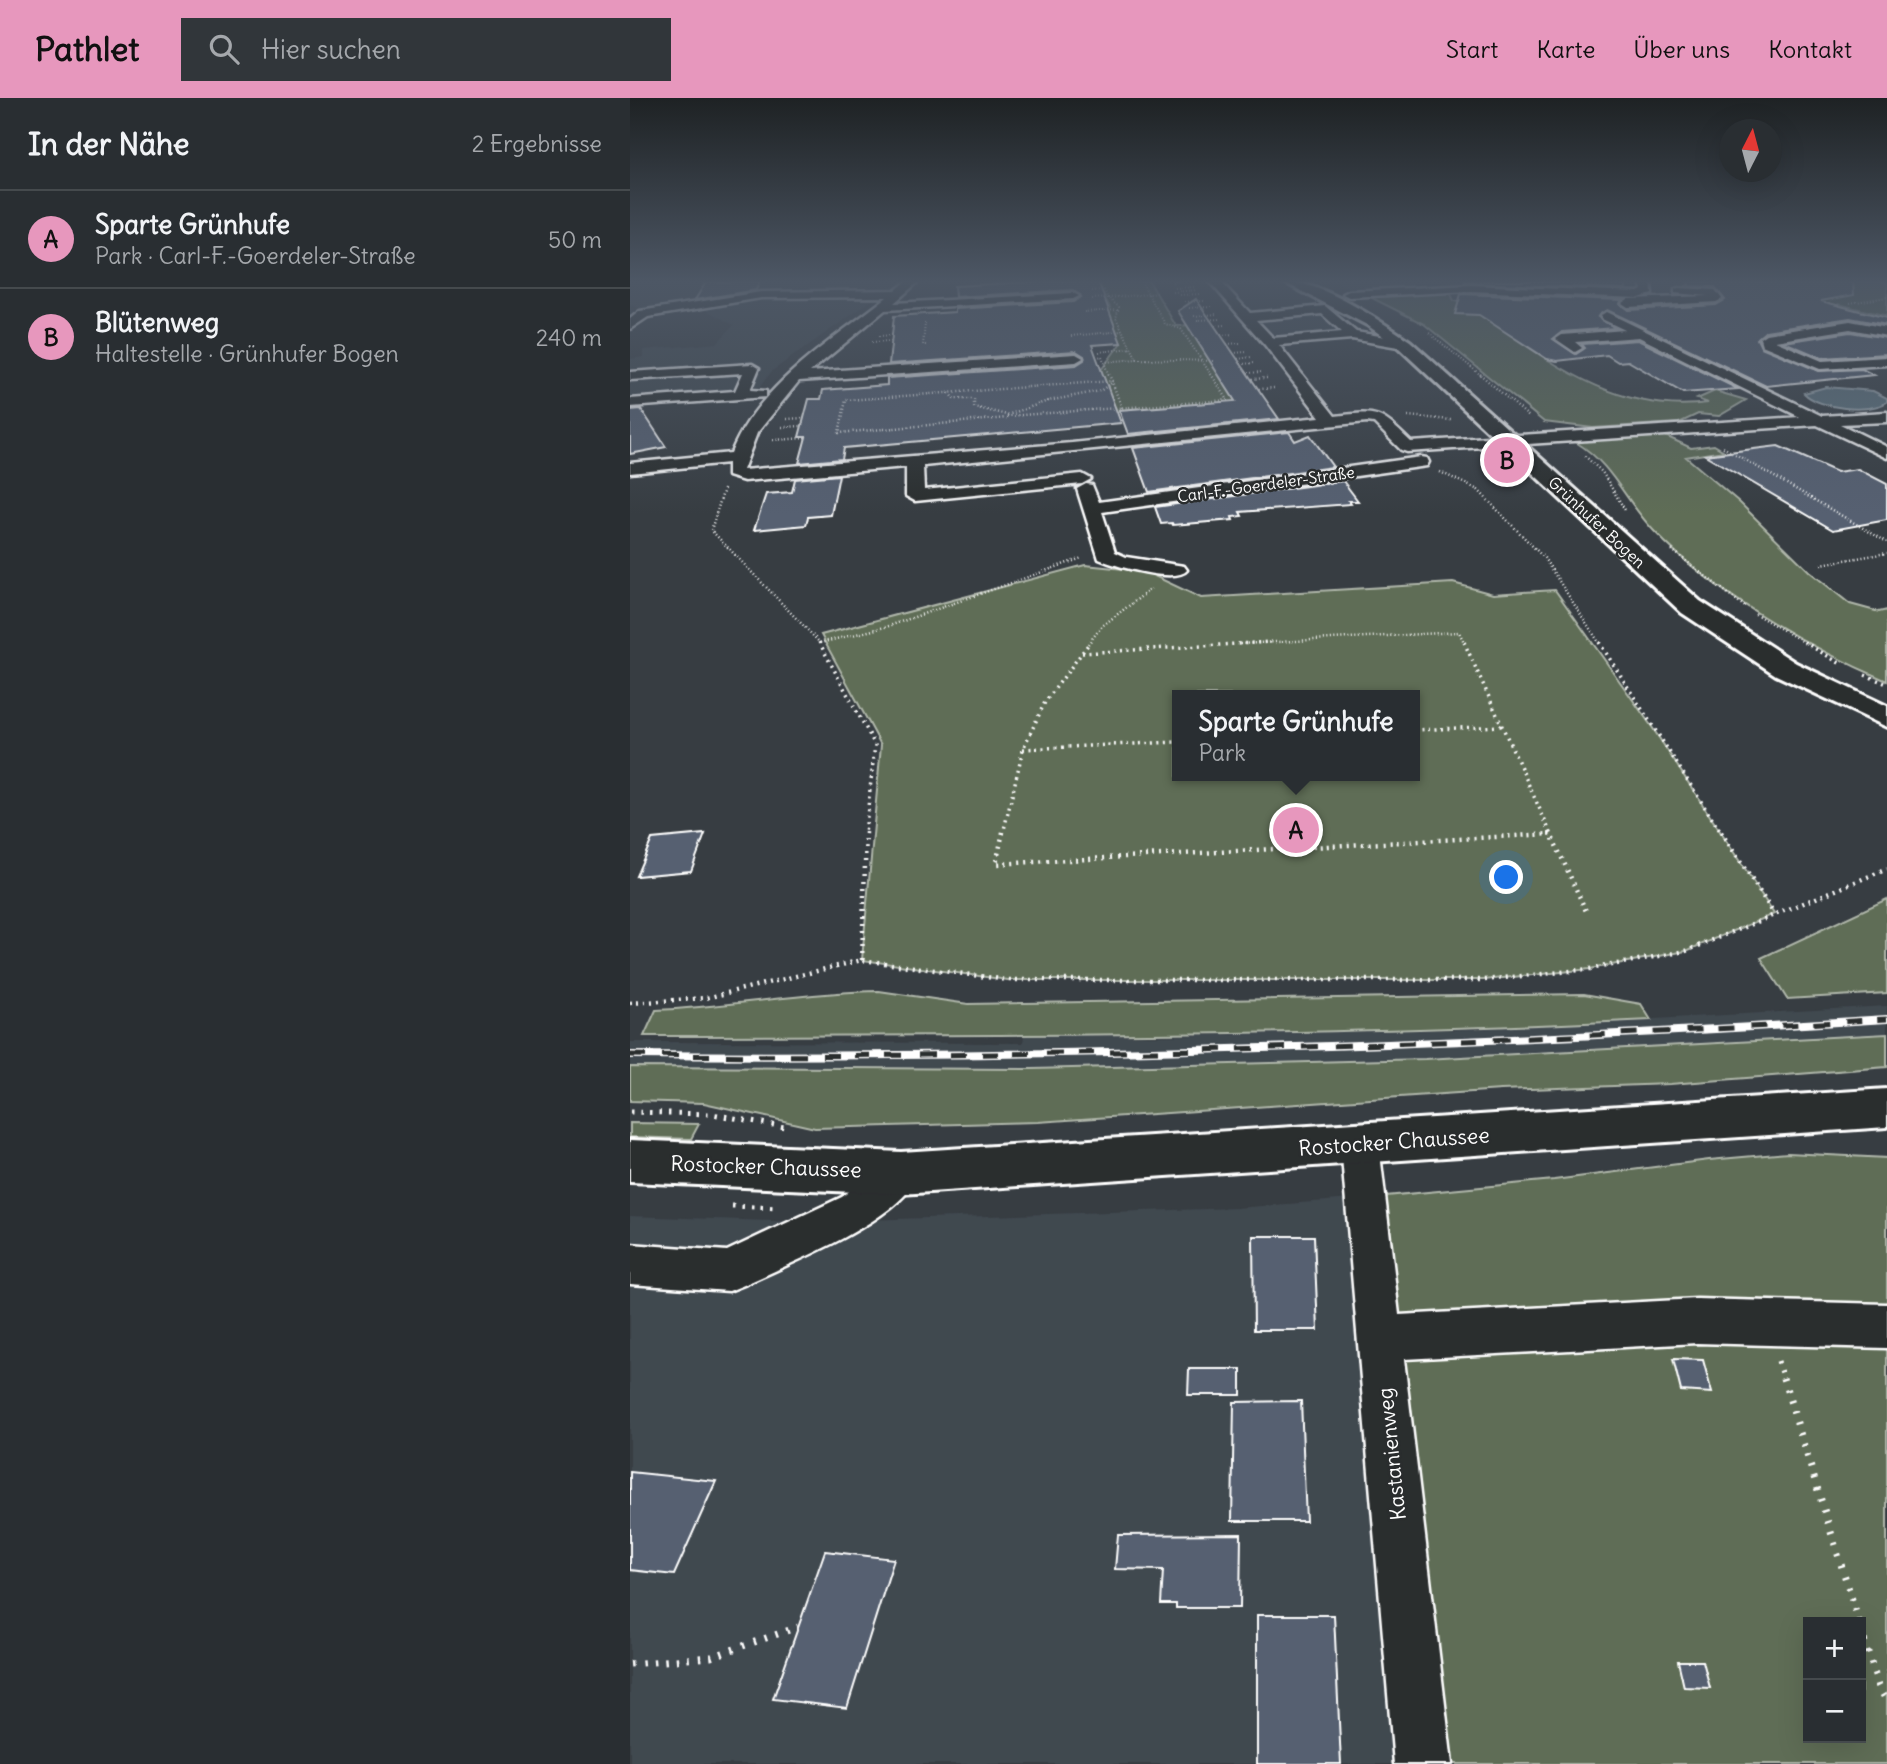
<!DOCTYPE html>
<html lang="de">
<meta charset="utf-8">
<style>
:root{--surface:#292e32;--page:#31363a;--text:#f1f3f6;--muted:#a5a8ac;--line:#454a4d;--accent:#e797bd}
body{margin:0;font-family:Delius,sans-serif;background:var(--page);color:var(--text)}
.controls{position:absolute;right:21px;bottom:21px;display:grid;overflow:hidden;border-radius:0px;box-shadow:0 7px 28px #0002}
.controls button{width:63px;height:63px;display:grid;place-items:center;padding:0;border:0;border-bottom:2px solid var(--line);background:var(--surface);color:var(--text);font:35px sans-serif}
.compass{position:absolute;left:1089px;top:21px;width:63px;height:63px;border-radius:50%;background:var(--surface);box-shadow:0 7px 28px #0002;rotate:6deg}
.you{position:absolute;left:877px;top:780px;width:24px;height:24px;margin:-18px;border:5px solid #fff;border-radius:50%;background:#1a73e8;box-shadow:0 0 0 10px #1a73e833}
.badge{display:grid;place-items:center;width:46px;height:46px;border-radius:50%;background:var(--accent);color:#111;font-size:23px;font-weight:700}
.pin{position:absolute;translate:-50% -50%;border:4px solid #fff;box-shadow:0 2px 7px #0006}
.popup{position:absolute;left:542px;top:592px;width:248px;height:91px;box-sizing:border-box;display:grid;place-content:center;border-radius:0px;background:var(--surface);filter:drop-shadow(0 2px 5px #0005);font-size:23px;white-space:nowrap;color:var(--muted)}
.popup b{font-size:26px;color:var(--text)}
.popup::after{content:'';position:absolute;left:50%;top:100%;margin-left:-14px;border:14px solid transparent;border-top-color:var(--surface)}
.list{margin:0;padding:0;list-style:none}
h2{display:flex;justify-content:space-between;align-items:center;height:91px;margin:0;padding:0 28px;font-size:30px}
h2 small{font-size:23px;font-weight:400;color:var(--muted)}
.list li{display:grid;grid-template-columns:46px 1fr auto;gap:21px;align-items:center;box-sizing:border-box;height:98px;padding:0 28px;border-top:2px solid var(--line)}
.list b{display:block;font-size:26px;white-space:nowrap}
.list p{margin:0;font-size:23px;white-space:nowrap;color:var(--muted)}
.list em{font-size:23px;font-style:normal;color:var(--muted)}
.icon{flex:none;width:38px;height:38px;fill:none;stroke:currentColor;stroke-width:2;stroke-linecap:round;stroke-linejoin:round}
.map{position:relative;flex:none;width:1257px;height:1666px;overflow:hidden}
header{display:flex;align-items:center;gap:42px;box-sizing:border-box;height:98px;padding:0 35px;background:var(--accent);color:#111}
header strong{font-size:33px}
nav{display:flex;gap:38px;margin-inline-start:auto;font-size:24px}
.search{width:490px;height:63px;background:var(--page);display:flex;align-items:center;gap:18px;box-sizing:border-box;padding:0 24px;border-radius:0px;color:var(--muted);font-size:26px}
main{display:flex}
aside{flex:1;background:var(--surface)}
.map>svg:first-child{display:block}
.built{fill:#404850}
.green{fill:#5f6d56;stroke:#afb6aa;stroke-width:2;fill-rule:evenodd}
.water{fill:#5d727d;stroke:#9eaab1;stroke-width:2}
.building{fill:#566171;stroke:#fff;stroke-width:2}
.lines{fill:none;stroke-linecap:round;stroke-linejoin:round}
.minor-casing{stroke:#fff;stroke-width:5}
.major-casing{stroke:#fff;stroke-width:6}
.path-far5{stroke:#fff;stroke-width:2;stroke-dasharray:1 2;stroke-linecap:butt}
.path-far4{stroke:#fff;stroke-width:2.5;stroke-dasharray:1 2.5;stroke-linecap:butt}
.path-far3{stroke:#fff;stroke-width:3.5;stroke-dasharray:2 4.5;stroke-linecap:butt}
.path-far2{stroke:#fff;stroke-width:4.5;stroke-dasharray:2 5;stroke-linecap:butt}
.path-far1{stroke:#fff;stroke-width:5;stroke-dasharray:2.5 7;stroke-linecap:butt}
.path{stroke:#fff;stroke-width:7;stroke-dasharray:2.5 9;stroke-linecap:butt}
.minor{fill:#2a2d2e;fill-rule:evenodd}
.major{fill:#2a2d2e;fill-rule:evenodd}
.rail-casing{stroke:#fff;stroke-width:8}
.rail{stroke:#2a2d2e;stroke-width:5;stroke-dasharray:16;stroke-linecap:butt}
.labels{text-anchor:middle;stroke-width:5;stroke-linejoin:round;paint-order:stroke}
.far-street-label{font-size:16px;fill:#fff;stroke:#2a2d2e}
.near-street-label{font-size:21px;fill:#fff;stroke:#2a2d2e}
</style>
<header>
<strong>Pathlet</strong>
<div class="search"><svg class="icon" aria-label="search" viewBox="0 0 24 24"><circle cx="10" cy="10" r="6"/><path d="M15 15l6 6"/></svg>Hier suchen</div>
<nav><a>Start</a><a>Karte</a><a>Über uns</a><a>Kontakt</a></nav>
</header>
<main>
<aside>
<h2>In der Nähe<small>2 Ergebnisse</small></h2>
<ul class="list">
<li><span class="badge">A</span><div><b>Sparte Grünhufe</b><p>Park · Carl-F.-Goerdeler-Straße</p></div><em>50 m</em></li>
<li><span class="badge">B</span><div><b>Blütenweg</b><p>Haltestelle · Grünhufer Bogen</p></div><em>240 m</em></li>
</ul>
</aside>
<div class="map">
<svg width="1257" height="1666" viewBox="0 0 1257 1666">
<rect width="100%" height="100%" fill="#373d42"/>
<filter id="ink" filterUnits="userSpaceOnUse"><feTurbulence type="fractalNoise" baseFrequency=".0143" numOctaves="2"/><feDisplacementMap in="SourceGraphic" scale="14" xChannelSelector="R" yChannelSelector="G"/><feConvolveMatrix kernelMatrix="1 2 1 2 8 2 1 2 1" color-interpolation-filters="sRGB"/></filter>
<g filter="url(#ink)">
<path class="built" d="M0 183H275L265 193 117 196 20 213 0 207Z
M704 183H1107L1117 212 966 219 824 203 738 198Z
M132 198H248L142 273 123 298 0 307V261L14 259V252L87 245 104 227 72 210Z
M691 210 744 242 686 245 673 242 646 247 621 215Z
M1257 908V936L795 961 402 971 0 969V944L393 945 394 937 526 938 845 931Z
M735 1100 793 1666H0V1118L172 1124 606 1110Z"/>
<path class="green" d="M467 183H519L546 228 560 227 613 303 374 323 471 272 491 245 469 211 480 210Z
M1107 183H1257V218L1209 206 1180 226 1165 227 977 217 1116 212Z
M820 194 824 203 835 206C911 256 980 318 1078 305L1067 301 1085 293 1116 302 1089 318 1068 316 1049 325 963 330 914 324 794 226 738 198Z
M1029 335 1061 350 1084 347 1094 353 1056 359 1109 404 1180 474 1220 506 1249 514 1257 512V583C1178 549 1083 495 1024 433 996 404 982 366 947 345L963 340Z
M455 467 514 473 571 500 823 485 863 496 925 492 1022 629 1144 816 1056 853 960 871 854 882H378L232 862 251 647 191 537ZM547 597H785V678H547Z
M1257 801V895L1157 901 1131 860Z
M249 893 338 906 954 896 1011 906 1021 922C686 939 350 937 14 938L26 912C101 909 174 894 249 893Z
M1257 936V969L1040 986 871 992 408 1024 185 1030 74 1005 0 1003V969L402 971 795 961Z
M0 1025 69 1026 61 1041 0 1039Z
M1158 1055 1257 1060V1666H793L735 1100 924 1082 1079 1062ZM1178 1524H1231V1640H1178Z"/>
<path class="water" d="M1196 289 1243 293 1257 300V304C1239 316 1189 311 1174 295Z"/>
<path class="building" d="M130 183 126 192 65 202 76 184Z
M419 183H468L491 245 462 247 491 325 214 350 212 361 169 365 176 339H169L179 301H191L193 292 257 287V280L446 267 454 262V258L446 253 259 266 264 218 325 214V211L443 204 451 199 443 192 325 199 324 188Z
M835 183H994L996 191 834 185Z
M1058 183H1223L1224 197 1191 203 1257 220V227L1220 220 1136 233 1127 241 1131 249 1189 273 1232 271 1244 277 1136 288 977 212 968 219 985 230 932 234 923 241 946 256 955 250 952 246 1008 242 1108 291 1053 295 998 263 988 264 977 257 927 263 917 261 849 217 825 216 831 196 992 202 990 206 998 212 1086 207 1095 202 1085 189 1055 188 1059 187Z
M566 201 649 321 498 336 489 312 605 303 548 213Z
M1220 234 1257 240V256L1192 260 1154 244Z
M11 311 36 349 0 356V312Z
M659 334 665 343 680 337 703 369 519 394 503 350Z
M1148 348 1207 374 1228 371 1257 386V422L1203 432 1075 357Z
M209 377 201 417 178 419 176 427 124 432 136 396 162 394 165 381Z
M713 383 728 403H719L721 406 610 414 612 418 602 419 603 422 543 427 542 425 531 426 525 409Z
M75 736 61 773 6 778 22 741Z
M623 1138H684L688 1232H624Z
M1043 1261 1073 1262 1082 1295 1051 1293Z
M559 1271H611V1297H558Z
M671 1303 676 1423H602L604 1304Z
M0 1374 86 1383 44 1477 0 1472Z
M611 1436 610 1510H546V1506H531L533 1472 485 1471 488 1437Z
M195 1453 264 1461 217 1610 143 1601Z
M627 1517H704L711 1666H627Z
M1048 1563H1073L1080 1590 1054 1589Z"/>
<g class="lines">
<defs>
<path id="minor" d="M277 183H289L264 205 443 195 449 198 443 201 255 212 180 274 446 256 453 260 446 264 169 283 127 335 113 372 442 345 690 319 635 247 579 183H590L620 215 695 208 726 234 779 243 781 246 774 250 722 241 649 247 705 318C749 313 749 313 781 344L1170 319 1009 239 945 244 952 250 945 254 926 241 932 237 995 232 972 221 970 218 976 214 1192 318 1257 314V324L1210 326 1257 349V360L1187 327 777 354 771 352 744 325 737 324 293 368 294 392 452 376 461 381 452 386 285 403 276 398V369L114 383 98 378V365L0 375V365L101 355C129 286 202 243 257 199L131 200 18 219 0 231V221L10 213 131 194 266 192ZM692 216 712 234 643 240 626 222Z
M1010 183H1021L1022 196 1009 200 841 193 719 199 713 196 719 193 841 187 1008 194 1012 192Z
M1049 190 1085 192 1092 201 1086 204 998 209 992 205 998 201 1078 198 1045 195V191Z
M1220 223 1257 230V238L1220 231 1145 243 1192 263 1257 259V267L1190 271 1132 247 1130 240 1136 236Z
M122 266 129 270 120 292 136 293V299L0 309V301L105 293 113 275 0 282V274Z
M791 359 797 360 799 364 797 368 472 414 485 454 496 459 554 468 557 472C546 486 485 468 469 461L447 391 456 386 462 387 469 404Z
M730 1030 744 1035 749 1047 769 1217 1067 1201 1257 1206V1250L1067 1245 774 1261 822 1666H764L711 1047 716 1035Z
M271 1058 285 1063 291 1075C268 1124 162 1164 114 1187L99 1193 0 1186V1146L97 1153 212 1099 257 1063Z"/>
<path id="major" d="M652 183C692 183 747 221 780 243L1070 503 1166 565 1257 608V629L1146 577 1052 515 768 249 737 227Z
M1257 991V1029L271 1096 0 1084V1042L271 1054Z"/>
</defs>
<use href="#minor" class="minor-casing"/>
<use href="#major" class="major-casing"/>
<path class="path-far5" d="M511 183 535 226 551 231 582 278
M1250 183 1257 185
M542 184 553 183
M545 190 566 189
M462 193 474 192 478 200 528 195
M543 194 567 192
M550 197 570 196
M462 201 478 200 489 209 486 220 507 261 474 264 472 258 468 259
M555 204 575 203
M1220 205 1257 199
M559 210 582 209
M454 214 488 212
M564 218 587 216
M567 222 590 221
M295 225 293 247H296
M585 228 596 227
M799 235 852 278
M591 237 603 236
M249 238 262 237
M441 238 492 233
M242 244 261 243
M597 246 610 245
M469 254 501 250
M603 255 617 254
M507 261 585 263
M608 261 621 259
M474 264 479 278
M611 266 625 265
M618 275 632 274"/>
<path class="path-far4" d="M479 276 492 310
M850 276 899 319
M622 281 637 280
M629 291 644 290
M319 295 324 301H344V309L377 317 418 303 470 293 483 284
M377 318 598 302 581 276
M778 318 821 322
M377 320 209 335 216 302 483 283
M157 321 174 320
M152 329 172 328
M143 342 178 340
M1093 349 1257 444
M955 358 972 374 995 412
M810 374 848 392 914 460 970 546
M94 391 81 432 191 546
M1042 452 1115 509
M1191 466 1257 455
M1125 516 1177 546
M190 545 259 528 452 460
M458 546 472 528 521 491
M610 546 829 534 835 546"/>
<path class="path-far3" d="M189 544 245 647 235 736
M834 544 921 736
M969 544 1092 736
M1174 544 1211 566
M452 555 641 544
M1235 577 1257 586
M785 632 872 628
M393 651 547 644
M373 736 393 651 415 604 460 544
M918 736H921"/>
<path class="path-far2" d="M373 734 366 766 921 736
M920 734 956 813
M1091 734 1144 816
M232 862 236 734
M0 905 76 900 232 862 378 882H854L960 871 1056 853 1257 771"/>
<path class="path-far1" d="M0 1014 82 1016 160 1030
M102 1108 149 1110
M1148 1263 1154 1281"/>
<path class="path" d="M1153 1280 1229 1524
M1231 1531 1248 1587 1257 1604
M0 1566 81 1559 168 1529"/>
<use href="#minor" class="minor"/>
<use href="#major" class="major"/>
<defs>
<path id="rail" d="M0 957C420 961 838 947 1257 921"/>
</defs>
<use href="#rail" class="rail-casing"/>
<use href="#rail" class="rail"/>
</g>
</g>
<linearGradient id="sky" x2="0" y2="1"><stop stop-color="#1e2224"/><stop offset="0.44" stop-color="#4d5765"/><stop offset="1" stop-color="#4d5765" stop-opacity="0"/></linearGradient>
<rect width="1257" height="416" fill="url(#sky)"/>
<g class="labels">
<g class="far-street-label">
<text transform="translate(636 386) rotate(-8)" y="6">Carl-F.-Goerdeler-Straße</text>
<text transform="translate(967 424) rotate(43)" y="6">Grünhufer Bogen</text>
</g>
<g class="near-street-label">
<text transform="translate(764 1044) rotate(-4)" y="7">Rostocker Chaussee</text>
<text transform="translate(136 1069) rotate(2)" y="7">Rostocker Chaussee</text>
<text transform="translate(762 1356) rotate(-96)" y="7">Kastanienweg</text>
</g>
</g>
</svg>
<div class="controls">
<button>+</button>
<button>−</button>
</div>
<svg class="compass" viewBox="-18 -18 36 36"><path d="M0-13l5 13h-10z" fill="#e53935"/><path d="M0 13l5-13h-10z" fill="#a5a8ac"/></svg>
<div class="you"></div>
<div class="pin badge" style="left:666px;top:732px">A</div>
<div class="popup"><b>Sparte Grünhufe</b>Park</div>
<div class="pin badge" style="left:877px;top:362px">B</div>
</div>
</main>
